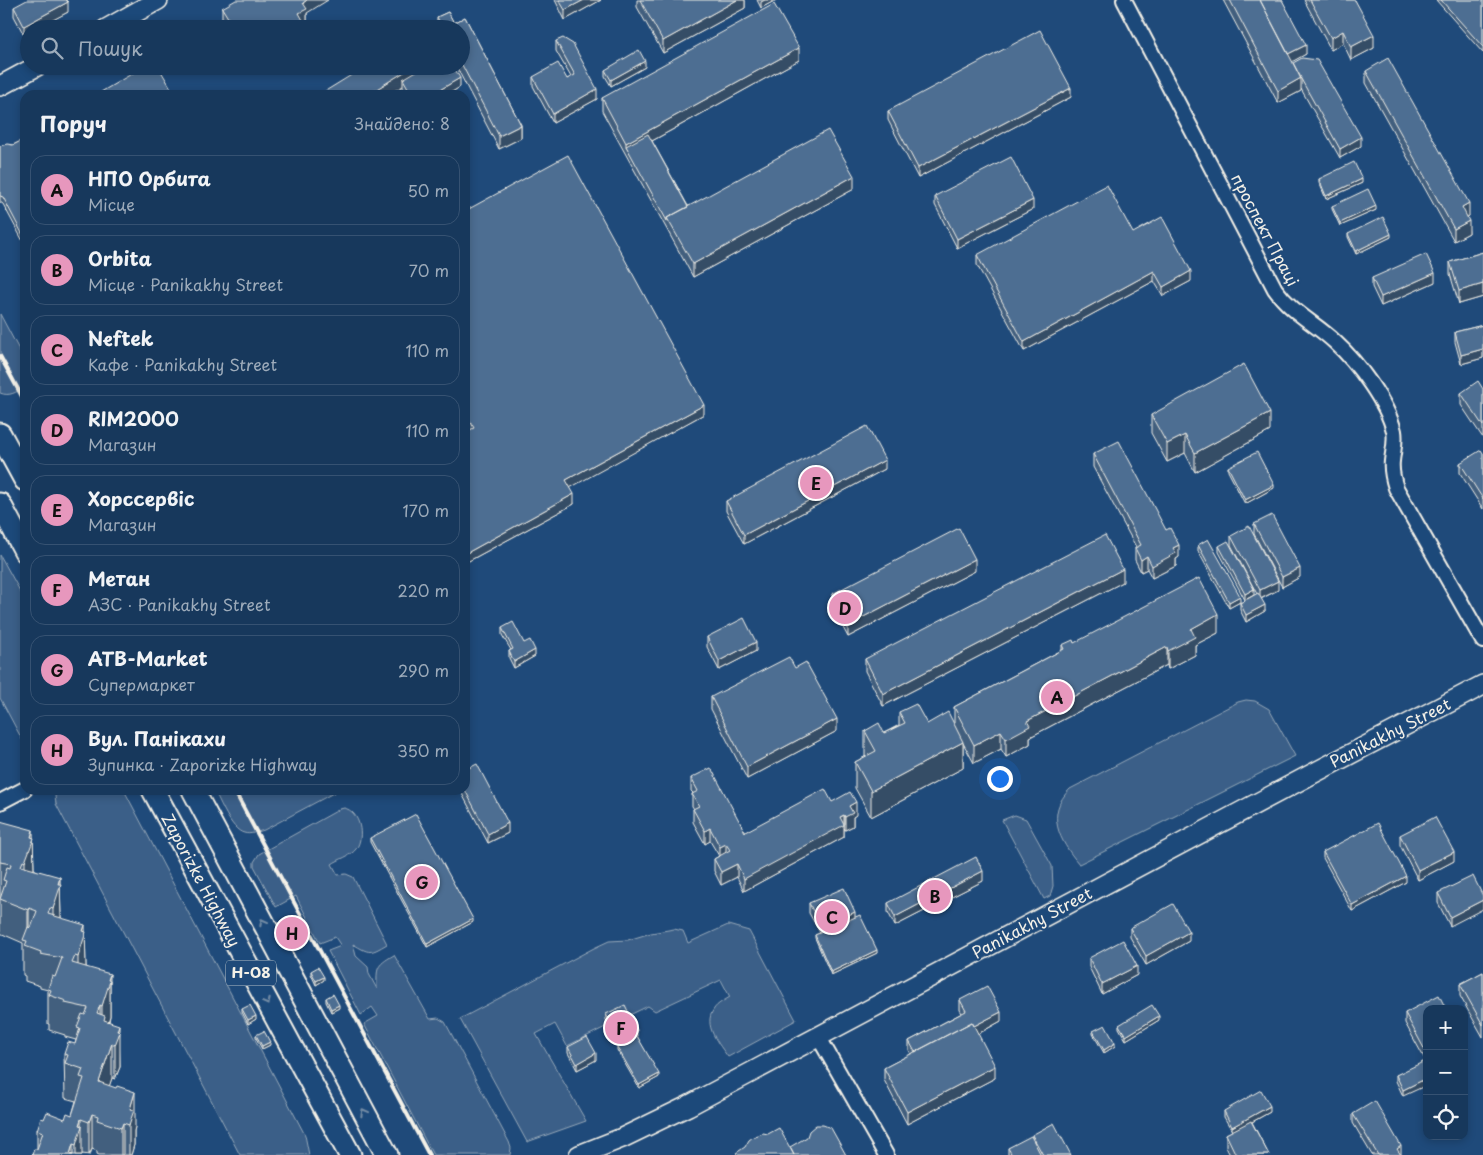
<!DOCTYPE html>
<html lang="uk">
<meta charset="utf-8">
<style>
:root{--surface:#17385c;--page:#203f62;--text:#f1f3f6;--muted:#9eacbb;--line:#365272;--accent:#e797bd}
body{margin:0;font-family:"Playpen Sans",sans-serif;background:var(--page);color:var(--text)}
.controls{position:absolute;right:15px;bottom:15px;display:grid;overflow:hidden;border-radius:10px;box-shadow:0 2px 8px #0003}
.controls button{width:45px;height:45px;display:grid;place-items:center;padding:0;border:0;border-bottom:1px solid var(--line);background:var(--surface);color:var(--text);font:25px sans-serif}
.you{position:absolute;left:999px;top:778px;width:18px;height:18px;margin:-12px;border:4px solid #fff;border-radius:50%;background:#1a73e8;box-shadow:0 0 0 8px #1a73e833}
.badge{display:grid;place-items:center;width:32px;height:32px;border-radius:50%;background:var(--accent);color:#111;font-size:16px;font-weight:700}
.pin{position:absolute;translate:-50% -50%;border:2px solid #fff;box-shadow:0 1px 5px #0006}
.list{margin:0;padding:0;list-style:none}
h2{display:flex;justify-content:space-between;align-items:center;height:65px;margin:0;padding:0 20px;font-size:21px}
h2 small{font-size:16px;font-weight:400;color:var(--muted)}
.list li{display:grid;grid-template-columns:32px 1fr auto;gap:15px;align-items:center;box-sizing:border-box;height:70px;margin:0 10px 10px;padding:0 10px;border:1px solid var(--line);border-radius:15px}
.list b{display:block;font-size:19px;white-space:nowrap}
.list p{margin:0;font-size:16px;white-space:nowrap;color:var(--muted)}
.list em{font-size:16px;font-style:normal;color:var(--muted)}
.icon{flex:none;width:28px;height:28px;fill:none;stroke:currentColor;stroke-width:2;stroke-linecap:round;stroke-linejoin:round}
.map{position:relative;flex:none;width:1483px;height:1155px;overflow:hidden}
.search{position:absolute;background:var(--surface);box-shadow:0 2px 8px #0003;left:20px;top:20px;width:450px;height:55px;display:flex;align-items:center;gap:12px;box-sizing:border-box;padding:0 18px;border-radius:28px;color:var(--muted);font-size:19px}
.panel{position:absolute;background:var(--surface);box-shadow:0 2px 8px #0003;left:20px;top:90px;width:450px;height:705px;border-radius:15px}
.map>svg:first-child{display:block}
.green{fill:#3a5f88;stroke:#97a8b8}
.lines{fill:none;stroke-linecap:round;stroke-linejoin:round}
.street-casing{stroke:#f4f1e8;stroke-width:18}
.secondary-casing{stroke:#f4f1e8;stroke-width:22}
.primary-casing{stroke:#f4f1e8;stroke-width:25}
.street{stroke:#1f4a7a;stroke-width:14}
.secondary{stroke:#1f4a7a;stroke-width:19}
.primary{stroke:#1f4a7a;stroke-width:21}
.rail{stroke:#f4f1e8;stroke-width:4}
.wall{fill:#425f7e;stroke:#f4f1e8}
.shaded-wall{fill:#364d66;stroke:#f4f1e8}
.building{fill:#4d6e92;stroke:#f4f1e8}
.oneway{stroke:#748da6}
.labels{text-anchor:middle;stroke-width:4.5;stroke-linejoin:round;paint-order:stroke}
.shield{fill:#1f4a7a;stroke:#b4bfc7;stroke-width:1}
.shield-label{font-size:15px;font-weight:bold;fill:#f4f1e8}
.street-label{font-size:16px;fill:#f4f1e8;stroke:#1f4a7a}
</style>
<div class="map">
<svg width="1483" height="1155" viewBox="0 0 1483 1155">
<rect width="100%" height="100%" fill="#1f4a7a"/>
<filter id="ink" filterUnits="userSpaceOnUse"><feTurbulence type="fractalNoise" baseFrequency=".02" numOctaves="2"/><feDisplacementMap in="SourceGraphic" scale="10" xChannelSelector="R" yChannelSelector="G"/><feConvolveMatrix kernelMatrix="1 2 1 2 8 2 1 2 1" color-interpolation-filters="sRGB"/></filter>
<g filter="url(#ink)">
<path class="green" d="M0 314 25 361V387C16 392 10 397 0 393Z
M0 555 25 600V745L0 698Z
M1246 700 1255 701 1269 709 1295 756 1079 864C1059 840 1045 814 1070 789L1238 702Z
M60 790H124L305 1135 309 1155H240L56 804 55 796Z
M214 790H339L264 830C257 832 250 835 244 833 231 830 220 801 214 790Z
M344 808C360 811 365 837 356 849 351 856 339 859 332 864L338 875 346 874 353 877 387 944C370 954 370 954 353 944L356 956 368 967 369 974 377 989C377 968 375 966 394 955L430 1019 438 1018 445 1022 509 1142 511 1148 510 1155H433L364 1024 378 1016 372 1007 361 1015 328 951 341 946 335 937 320 943 296 896 276 907 254 866V862L259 854 340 809Z
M1015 815 1026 819 1052 866 1053 886 1050 896 1044 899 1002 820Z
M728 925 749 931 796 1020 728 1057C719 1044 702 1025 714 1009 717 1004 725 1000 730 997L721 980 655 1011 648 1006 567 1046 555 1024 536 1034 586 1121 527 1142 460 1019 594 948 609 941 628 940 651 933 674 929 683 931 688 943Z"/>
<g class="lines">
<defs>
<path id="street" d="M1124 0 1275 289C1292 313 1315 323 1335 342 1357 362 1387 402 1394 431 1396 441 1393 451 1392 461 1391 470 1393 479 1396 488L1483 641
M0 802 25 789
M818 1036 886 1155"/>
<path id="secondary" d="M106 29 158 0
M0 86 37 66
M579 1155 622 1138 688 1106 1312 774 1483 685"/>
<path id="primary" d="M0 434 25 480
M0 504 25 551
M153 790 350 1155
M193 790 387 1155"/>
</defs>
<use href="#street" class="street-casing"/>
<use href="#secondary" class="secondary-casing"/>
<use href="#primary" class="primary-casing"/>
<use href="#street" class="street"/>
<use href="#secondary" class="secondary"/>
<use href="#primary" class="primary"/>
<path class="rail" d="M0 356 25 402
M234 790 429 1155"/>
</g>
<path class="wall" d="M555 0H601L565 20Z
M637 0H745V8L663 53 637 7Z
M757 0H776L761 8Z
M1223 0H1282L1306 54 1292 61 1361 146 1340 158 1301 89V91L1278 103Z
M1304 0H1355L1374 48 1351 60 1343 43 1331 50Z
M1436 0H1483V53Z
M14 7 68 12 24 35 14 16Z
M222 8 307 13V21L304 22 308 29H227L222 20Z
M448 12 454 23 465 17 521 125V138L499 149 456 66H461V29H437V17Z
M556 41 597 99 553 123 533 86V77L567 79 571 77 556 51Z
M799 60 652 141 688 206 854 189 693 277 602 111V98Z
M366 66 460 87 447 95H407L403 89V86Z
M645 67 611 86 605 76V70Z
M1366 71 1469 216 1467 217 1469 233 1454 241 1366 83Z
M1071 97 918 178 888 120V111Z
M25 139V245L3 204 0 202V146L13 145Z
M1319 179 1362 183 1326 199 1319 182Z
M935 196 1033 209 957 248 935 205Z
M1332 206 1376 210 1340 226 1332 209Z
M465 211 704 414 570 487 574 504 465 563V432L470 430 465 421Z
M1133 233 1191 281 1163 296 1154 281 1024 351 977 265V255Z
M1348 234 1391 237 1356 254 1348 237Z
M1483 252V297L1459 304 1450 274V262Z
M1372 278 1435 282 1381 306 1372 287Z
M1483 325V358L1461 364 1455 342V332Z
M1483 389V438L1461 405V393Z
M1151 415 1270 431 1195 472 1185 453 1167 462 1151 433Z
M1483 453V509L1460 473V463Z
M1093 454 1166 530 1179 557 1176 559V566L1152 578 1147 569 1141 572 1135 560V548L1136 547 1093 467Z
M1228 467 1274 488 1245 504 1228 471Z
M885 469 744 544 726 511V501Z
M1254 524 1300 577 1282 587 1254 534Z
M1231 536 1278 590 1261 599 1265 611 1246 622 1240 610V603L1257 594 1231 545Z
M1198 545 1240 602 1229 608 1198 551Z
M1219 546 1254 595 1245 600 1219 552Z
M975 571 848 637 832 607V594Z
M1123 582 883 706 865 671V659Z
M502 628 524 643 535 656 514 668 509 658V651L511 650 502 635Z
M1218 633 1195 645V655L1168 669 1167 665 1030 737V744L1006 757 1001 749 974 763 963 743V768L871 817 855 788V762L865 757V731L884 733 899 725V712L927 724H954V707L1062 650V645L1074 643Z
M707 637 756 651 719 670 707 647Z
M711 697 837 731 747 779 711 709Z
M691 778 745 832 832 802 856 815 853 817V826L845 830 844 828V837L744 891 737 877 721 885 714 871V859L719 856 710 841 705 844 693 822V809H694L692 806V794L693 793 691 791Z
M460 790H465L508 833 488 843Z
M0 821 33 837 34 869 60 884 61 918 85 932 86 967 110 981V1016L109 1022 119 1032 120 1067 115 1079 112 1078 109 1086 135 1127 134 1131V1145L131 1155H99L97 1154V1151L92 1149 90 1155 82 1154V1155H32L37 1149V1130L44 1119H65L72 1115 76 1101 65 1098 64 1054 75 1044 76 1040 65 1037V1035L49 1030V1024H48V990L40 988V986L25 981V976L23 975V943L0 933Z
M1400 835 1454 861 1418 880 1400 845Z
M370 838 473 922 427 947 370 842Z
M1323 852 1406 882 1352 911 1323 858Z
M983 881 895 926 888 912V903Z
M1438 893 1483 896 1450 926 1438 903Z
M809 903 855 917 877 953 831 975 815 938V935L820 933 809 913Z
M1130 928 1189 941 1146 965 1130 937Z
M1089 958 1137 975 1102 994 1089 967Z
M311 971 324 980 316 985 311 974Z
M1483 972V1037L1460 996V984Z
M326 998 339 1008 331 1012 326 1002Z
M960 1000 1001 1021 978 1034 995 1078 907 1124 884 1080V1068L911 1054 909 1050V1041L962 1013 960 1010Z
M242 1009 256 1019 248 1024 242 1012Z
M1427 1009V1063L1405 1023V1013Z
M606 1014 637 1036 659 1077 639 1088 617 1050V1047L634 1038 617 1045 606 1020Z
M1159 1020 1126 1040 1119 1028V1025Z
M1093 1031 1115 1046 1104 1053 1093 1034Z
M256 1035 270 1045 262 1049 256 1038Z
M568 1047 596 1060 577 1070 568 1053Z
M1427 1064 1403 1096 1396 1081V1075Z
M1224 1111 1270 1112 1252 1122 1269 1155H1230L1226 1147V1134L1232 1131 1224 1117Z
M1353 1114 1401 1155H1372L1353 1123Z
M1032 1135 1071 1155H1008V1148L1032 1139Z"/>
<path class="shaded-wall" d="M307 0H328L307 13V21L299 26V13L303 3Z
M584 0H601L565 20V10Z
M737 0H745V8L663 53V41Z
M765 0H776L761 8V2Z
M68 2V12L36 29H29V32L24 35V26Z
M1343 31V43L1331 50V38Z
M1374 35V48L1351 60V47Z
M1306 45V54L1288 64V54Z
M799 48V60L630 153 626 146V143Z
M645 61V67L611 86V80Z
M266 66H275L266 71Z
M414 66H434L403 79V86L387 95H367Z
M460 78V87L447 95H431Z
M1301 78V91L1278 103V91Z
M1071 88V97L918 178V168Z
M597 89V99L553 123V114Z
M521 125V138L499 149V136Z
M1361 137V146L1340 158V149Z
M854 176V189L693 277V264Z
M1362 179V183L1326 199V196Z
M1033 200V209L957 248V239Z
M1469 203V216L1462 220V207Z
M1376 206V210L1340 226V223Z
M1469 221V233L1454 241V229Z
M1391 234V237L1356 254V251Z
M1154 271V281L1024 351V342Z
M1191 271V281L1163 296V287Z
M1435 273V282L1381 306V297Z
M1483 284V297L1459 304V291Z
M1483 349V358L1461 364V355Z
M704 405V414L566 490V480Z
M1270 413V431L1195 472V453Z
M1185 435V453L1167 462V444Z
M885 460V469L744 544V535Z
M1274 485V488L1245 504V500Z
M574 494V504L465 563V554Z
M1179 545V557L1176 559V566L1152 578V566L1173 548Z
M1147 556V569L1141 572V560Z
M975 559V571L848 637V625Z
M1300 568V577L1282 587V577Z
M1123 569V582L883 706V694Z
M1278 581V590L1260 599V590Z
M1254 589V595L1245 600V594Z
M1240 596V602L1229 608V602Z
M1265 605V611L1246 622V615Z
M1218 614V633L1195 645V655L1168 669V651L1191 629Z
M756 642V651L719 670V661Z
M1167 647V665L1030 737V744L1006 757V739L1027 721Z
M535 650V656L514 668V662Z
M837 719V731L747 779V767Z
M1001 731V749L974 763V745Z
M963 742V768L871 817V791Z
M856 802V815L853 817V826L845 830V817L849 806Z
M844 815V837L744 891V879Z
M508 823V833L488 843V834Z
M710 828V841L705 844V831Z
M33 830 34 872 25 897V862Z
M726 844V856L720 859V847Z
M1454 852V861L1418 880V870Z
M737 864V877L721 885V872Z
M983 871V881L895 926V917Z
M1406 876V882L1352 911V905Z
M60 877 61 919 53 944V909Z
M1483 900V909L1450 926V917Z
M29 908V943L28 945V910Z
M855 912V921L821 936V927Z
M473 919V922L427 947V944Z
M85 925 86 967 78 992V957L83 931Z
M1189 932V941L1146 965V956Z
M877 950V953L831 975V972Z
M1137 966V975L1102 994V984Z
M110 974V1016L102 1041V1006Z
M324 977V980L316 985V981Z
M100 1005V1040L97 1013Z
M339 1005V1008L331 1012V1009Z
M1001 1012V1021L974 1036V1026Z
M256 1016V1019L248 1024V1020Z
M1159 1016V1020L1126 1040V1036Z
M119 1025V1035L120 1032V1067L115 1079V1045L117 1031Z
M637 1030V1036L617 1045V1039Z
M270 1042V1045L262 1049V1046Z
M112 1043V1078L99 1117V1082Z
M1115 1043V1046L1104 1053V1050Z
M1466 1046V1055L1464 1056V1047Z
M596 1053V1060L577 1070V1064Z
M995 1066V1078L907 1124V1112Z
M659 1074V1077L639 1088V1085Z
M1427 1078V1085L1403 1096V1090Z
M135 1092V1127L134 1131V1145L131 1155H129V1125L130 1109Z
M1270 1106V1112L1232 1133V1127Z
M92 1114V1149L89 1155V1122Z
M81 1119V1130L82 1126V1155H76V1145L79 1125Z
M123 1123V1155H121V1128Z
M73 1144V1155H70Z
M1401 1146V1155H1397V1149Z"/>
<path class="building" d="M27 0H66L68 2 24 26 14 7Z
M236 0H307L303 3 307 9 299 13 308 29H235L222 8Z
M559 0H584L565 10Z
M640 0H737L663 41Z
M1230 0H1260L1301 78 1278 91Z
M1260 0H1282L1306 45 1288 54Z
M1310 0H1355L1374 35 1351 47 1343 31 1331 38Z
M1441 0H1483V47Z
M774 4 799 48 626 143 602 98Z
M448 12 454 23 465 17 521 125 499 136 461 63V29H443L437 17Z
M1040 30 1071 88 918 168 888 111Z
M563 38 573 44 597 89 553 114 533 77 558 63 567 79 575 75 556 41Z
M639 50 645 61 611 80 605 70Z
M1302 58 1317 60 1361 137 1340 149 1301 79 1293 63Z
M1388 58 1469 203 1462 207 1469 221 1454 229 1366 71Z
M145 66H158L175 95H102L101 92Z
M366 66H414L367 95H319Z
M425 66H453L460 78 431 95H412L403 79Z
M828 130 854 176 693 264 667 218Z
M648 134 688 207 667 218V221L626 146Z
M25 139V239L3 197 0 196V146L7 144 13 145Z
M568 155 704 405 566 480 574 494 465 554V432L474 428 465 412V211Z
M1011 157 1033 200 957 239 935 196Z
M1354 162 1362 179 1326 196 1319 179Z
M1107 185 1133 233 1162 217 1191 271 1163 287 1154 271 1024 342 977 255Z
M1368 189 1376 206 1340 223 1332 206Z
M1383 217 1391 234 1356 251 1348 234Z
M1483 252V284L1459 291 1450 262Z
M1426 254 1435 273 1381 297 1372 278Z
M1483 325V349L1461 355 1455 332Z
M1244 364 1270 413 1195 453 1185 435 1167 444 1151 415Z
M1478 381 1483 389V426L1461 393Z
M867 426 885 460 744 535 726 501Z
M1119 441 1166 530 1170 528 1179 545 1173 548 1176 553 1152 566 1147 556 1141 560 1135 548 1141 545 1093 454Z
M1481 450 1483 453V499L1460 463Z
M1257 452 1274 485 1245 500 1228 467Z
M1272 515 1300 568 1282 577 1254 524Z
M1249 526 1278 581 1260 590 1231 536Z
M959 528 975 559 848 625 832 594Z
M1105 535 1123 569 883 694 865 659Z
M1208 539 1240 596 1229 602 1198 545Z
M1228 541 1254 589 1245 594 1219 546Z
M1199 578 1218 614 1191 629 1195 637 1168 651 1167 647 1027 721 1030 726 1006 739 1001 731 974 745 954 707 1064 649 1062 645 1073 640 1074 643Z
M1258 593 1265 605 1246 615 1240 603Z
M744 618 756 642 719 661 707 637Z
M513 622 524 643 530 640 535 650 514 662 509 651 513 649 502 628Z
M789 657 795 668 806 662 837 719 747 767 711 697Z
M916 704 927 724 948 712 963 742 871 791 855 762 876 751 865 731 879 723 884 733 905 723 899 712Z
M477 764 508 823 488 834 465 790V770Z
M711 768 745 832 825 789 832 802 850 792 856 802 849 806 853 813 845 817 844 815 840 817 844 825 744 879 737 864 721 872 714 859 730 850 726 844 720 847 710 828 705 831 693 809 699 806 692 794 698 791 691 778Z
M416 814 473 919 427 944 370 838Z
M1435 817 1454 852 1418 870 1400 835Z
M0 821 33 830 31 837 34 838 25 862 23 861 21 866 60 877 58 884H61L53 909 50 908 48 914 85 925 83 931 86 932 78 957 75 956 72 963 110 974 108 980 110 981 102 1006 100 1005 97 1013 105 1016 104 1020 119 1025 117 1031 120 1032 115 1045 112 1043 99 1082 116 1088 117 1086 135 1092 130 1109 134 1110 129 1125 123 1123 121 1128 97 1120 98 1116 92 1114 89 1122 81 1119 79 1125 82 1126 76 1145 73 1144 70 1154 73 1155H32L34 1149H37L43 1132 37 1130 41 1118 44 1119 47 1112 65 1119 67 1113 72 1115 84 1078 80 1077 83 1069 65 1063 68 1055 64 1054 68 1042 75 1044 80 1028 77 1027 82 1014 85 1015 88 1008 65 1003 66 1001 49 995 51 990 48 989 52 976 55 977 62 958 40 954 41 952 25 946 27 941 23 940 28 927 31 928 37 911 29 908 28 910 0 899 6 881 3 880 7 867 10 868 11 864 0 862Z
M1378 823 1406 876 1352 905 1323 852Z
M976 857 983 871 895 917 888 903Z
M1473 876 1483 896V900L1450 917 1438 893Z
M844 888 855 912 821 927 809 903Z
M1173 904 1189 932 1146 956 1130 928Z
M860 915 877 950 831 972 815 935Z
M1123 940 1137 966 1102 984 1089 958Z
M318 967 324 977 316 981 311 971Z
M1483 972V1025L1460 984Z
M987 986 1001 1012 974 1026 972 1022 915 1052 909 1041 966 1011 960 1000Z
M333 994 339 1005 331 1009 326 998Z
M1439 995 1446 1009H1427V1054L1405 1013Z
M250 1005 256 1016 248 1020 242 1009Z
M625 1005 637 1030 617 1039 606 1014Z
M1152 1005 1159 1016 1126 1036 1119 1025Z
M972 1022 995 1066 907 1112 884 1068Z
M1105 1025 1115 1043 1104 1050 1093 1031Z
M264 1031 270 1042 262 1046 256 1035Z
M637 1036 659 1074 639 1085 617 1047Z
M587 1037 596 1053 577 1064 568 1047Z
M1425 1061 1427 1064V1078L1403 1090 1396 1075Z
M1261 1090 1270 1106 1232 1127 1224 1111Z
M1375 1101 1401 1146 1397 1149 1401 1155H1378L1353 1114Z
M1251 1121 1269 1155H1236L1226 1134Z
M1054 1123 1071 1155H1043L1032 1135Z
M816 1125H823L831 1128 846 1155H794L790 1147 807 1137 809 1131Z
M779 1128 794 1155H738L736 1153 745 1147 749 1140 753 1137 763 1133 768 1134Z
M1031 1136 1041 1155H1012L1008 1148Z"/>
<defs><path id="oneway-chevron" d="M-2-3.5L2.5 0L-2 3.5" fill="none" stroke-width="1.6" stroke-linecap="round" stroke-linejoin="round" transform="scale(1.25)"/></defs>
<g class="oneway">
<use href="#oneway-chevron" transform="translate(263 922) rotate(-118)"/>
<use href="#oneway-chevron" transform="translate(267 1002) rotate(61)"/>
<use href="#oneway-chevron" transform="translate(364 1112) rotate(-118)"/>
</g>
</g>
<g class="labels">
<rect class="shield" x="226" y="960.5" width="50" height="25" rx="4"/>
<g class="shield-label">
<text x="251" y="978">Н-08</text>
</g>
<g class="street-label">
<text transform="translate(1265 230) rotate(62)" y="6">проспект Праці</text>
<text transform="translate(1390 733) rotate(-27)" y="6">Panikakhy Street</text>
<text transform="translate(201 880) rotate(62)" y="6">Zaporizke Highway</text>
<text transform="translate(1032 923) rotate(-28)" y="6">Panikakhy Street</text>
</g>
</g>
</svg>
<div class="controls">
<button>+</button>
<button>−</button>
<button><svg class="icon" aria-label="locate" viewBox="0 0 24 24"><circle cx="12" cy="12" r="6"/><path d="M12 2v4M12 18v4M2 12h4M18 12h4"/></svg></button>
</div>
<div class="you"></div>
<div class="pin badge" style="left:1057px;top:697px">A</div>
<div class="pin badge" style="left:935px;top:896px">B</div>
<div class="pin badge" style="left:832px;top:917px">C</div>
<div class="pin badge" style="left:845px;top:608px">D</div>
<div class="pin badge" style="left:816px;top:483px">E</div>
<div class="pin badge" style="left:621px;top:1028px">F</div>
<div class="pin badge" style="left:422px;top:882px">G</div>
<div class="pin badge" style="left:292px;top:933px">H</div>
<div class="search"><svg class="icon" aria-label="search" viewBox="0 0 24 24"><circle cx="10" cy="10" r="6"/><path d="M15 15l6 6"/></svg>Пошук</div>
<section class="panel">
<h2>Поруч<small>Знайдено: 8</small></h2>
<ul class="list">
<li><span class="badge">A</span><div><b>НПО Орбита</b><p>Місце</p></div><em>50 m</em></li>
<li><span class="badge">B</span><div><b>Orbita</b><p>Місце · Panikakhy Street</p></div><em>70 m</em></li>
<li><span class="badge">C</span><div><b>Neftek</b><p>Кафе · Panikakhy Street</p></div><em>110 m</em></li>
<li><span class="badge">D</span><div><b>RIM2000</b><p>Магазин</p></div><em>110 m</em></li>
<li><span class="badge">E</span><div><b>Хорссервіс</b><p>Магазин</p></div><em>170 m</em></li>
<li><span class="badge">F</span><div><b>Метан</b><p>АЗС · Panikakhy Street</p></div><em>220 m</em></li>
<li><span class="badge">G</span><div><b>ATB-Market</b><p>Супермаркет</p></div><em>290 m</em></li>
<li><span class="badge">H</span><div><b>Вул. Панікахи</b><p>Зупинка · Zaporizke Highway</p></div><em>350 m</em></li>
</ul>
</section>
</div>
